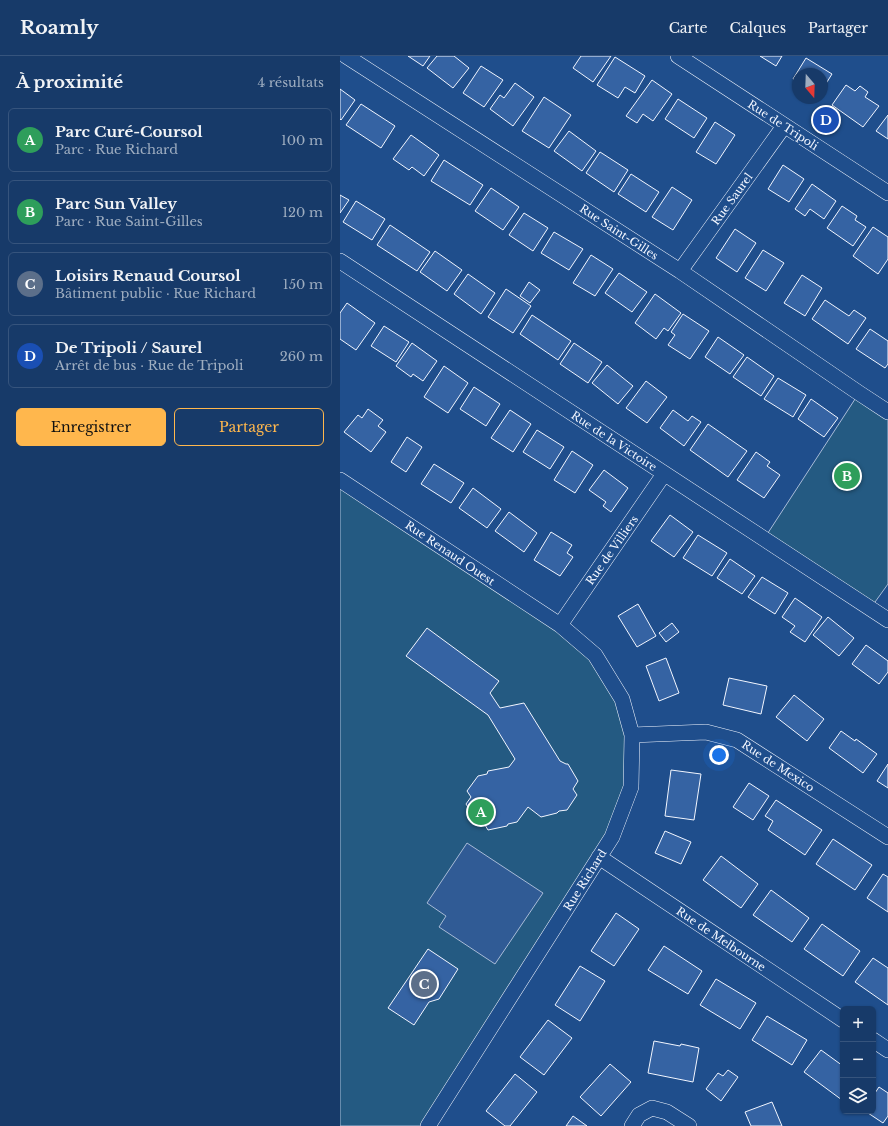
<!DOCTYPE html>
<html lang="fr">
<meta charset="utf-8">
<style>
:root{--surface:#173a69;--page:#244571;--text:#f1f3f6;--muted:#9eadc0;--line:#36547d;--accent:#ffb74d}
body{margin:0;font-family:"Libre Baskerville",serif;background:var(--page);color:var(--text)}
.controls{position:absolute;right:12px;bottom:12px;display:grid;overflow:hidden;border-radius:6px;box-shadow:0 1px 3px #0004}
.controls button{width:36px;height:36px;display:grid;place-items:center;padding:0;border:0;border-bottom:1px solid var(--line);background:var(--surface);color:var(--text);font:20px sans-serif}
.compass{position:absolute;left:452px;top:12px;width:36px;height:36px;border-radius:50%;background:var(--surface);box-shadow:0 1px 3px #0004;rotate:161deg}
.you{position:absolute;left:379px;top:699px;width:14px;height:14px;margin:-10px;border:3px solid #fff;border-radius:50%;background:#1a73e8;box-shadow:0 0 0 6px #1a73e833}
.badge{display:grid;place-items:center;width:26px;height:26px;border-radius:50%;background:var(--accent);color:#fff;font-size:13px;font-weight:700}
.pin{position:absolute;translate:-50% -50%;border:2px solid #fff;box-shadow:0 1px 4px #0006}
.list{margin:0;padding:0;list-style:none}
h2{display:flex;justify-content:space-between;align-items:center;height:52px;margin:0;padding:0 16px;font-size:17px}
h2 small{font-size:13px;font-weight:400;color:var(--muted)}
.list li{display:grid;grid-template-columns:26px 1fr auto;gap:12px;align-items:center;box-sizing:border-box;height:64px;margin:0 8px 8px;padding:0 8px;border:1px solid var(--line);border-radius:6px}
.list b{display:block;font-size:15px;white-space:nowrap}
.list p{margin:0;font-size:13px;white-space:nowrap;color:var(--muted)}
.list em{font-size:13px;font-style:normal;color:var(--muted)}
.actions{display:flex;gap:8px;padding:12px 16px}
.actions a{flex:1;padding:9px 0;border:1px solid var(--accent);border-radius:6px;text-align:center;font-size:14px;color:var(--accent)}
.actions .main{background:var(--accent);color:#111}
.icon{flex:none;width:22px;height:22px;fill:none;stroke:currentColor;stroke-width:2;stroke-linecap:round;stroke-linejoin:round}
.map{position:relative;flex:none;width:548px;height:1070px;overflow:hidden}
header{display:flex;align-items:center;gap:24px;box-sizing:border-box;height:56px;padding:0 20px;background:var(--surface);border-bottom:1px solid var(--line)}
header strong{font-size:19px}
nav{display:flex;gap:22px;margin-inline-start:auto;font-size:14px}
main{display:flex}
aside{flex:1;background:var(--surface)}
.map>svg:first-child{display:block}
.green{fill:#245a82;stroke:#a8bbd7}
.parking{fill:#305b95;stroke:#a8bbd7}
.building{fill:#3563a3;stroke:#f2f6ff}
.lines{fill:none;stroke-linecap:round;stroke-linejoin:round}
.minor-casing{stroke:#f2f6ff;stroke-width:16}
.minor{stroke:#1f4e8c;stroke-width:15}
.labels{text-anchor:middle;stroke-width:3;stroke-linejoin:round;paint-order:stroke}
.street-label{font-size:11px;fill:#f2f6ff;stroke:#1f4e8c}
</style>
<header>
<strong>Roamly</strong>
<nav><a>Carte</a><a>Calques</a><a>Partager</a></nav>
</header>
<main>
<aside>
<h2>À proximité<small>4 résultats</small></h2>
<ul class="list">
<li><span class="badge" style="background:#2e9e5b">A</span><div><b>Parc Curé-Coursol</b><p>Parc · Rue Richard</p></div><em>100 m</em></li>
<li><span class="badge" style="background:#2e9e5b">B</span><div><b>Parc Sun Valley</b><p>Parc · Rue Saint-Gilles</p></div><em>120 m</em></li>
<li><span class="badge" style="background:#5c6f8a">C</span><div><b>Loisirs Renaud Coursol</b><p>Bâtiment public · Rue Richard</p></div><em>150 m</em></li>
<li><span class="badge" style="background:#1a4fb4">D</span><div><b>De Tripoli / Saurel</b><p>Arrêt de bus · Rue de Tripoli</p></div><em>260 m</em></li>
</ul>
<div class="actions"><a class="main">Enregistrer</a><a>Partager</a></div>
</aside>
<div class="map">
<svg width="548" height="1070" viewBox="0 0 548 1070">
<rect width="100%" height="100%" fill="#1f4e8c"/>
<path class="green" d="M519 337 548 356V528L530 553 424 483Z
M0 424 255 599 282 643 291 731 272 781 88 1070H0Z"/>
<path class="parking" d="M127 787 203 837 155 908 99 871 106 860 87 847Z"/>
<path class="building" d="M68 0H90L83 10Z
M97 0H114L129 12 113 32 87 12Z
M241 0H271L253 26 233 12Z
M420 0H442L436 10Z
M275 1 305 20 295 37 285 31 278 42 257 29Z
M466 2 492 18 482 34V18H458V26L453 23Z
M141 10 163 24 144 51 123 37Z
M312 24 332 38 313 65 303 58 297 67 286 60Z
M175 27 194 41 173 70 150 53 160 39 164 42Z
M506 29 515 35 520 30 528 36 525 41 539 50 523 71 492 49Z
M0 33 15 44 1 64 0 63Z
M204 41 231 59 209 92 182 75Z
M338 43 367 62 354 82 325 63Z
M21 48 55 70 41 92 6 69Z
M548 59V83L536 75Z
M375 66 395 79 376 108 356 96Z
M229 75 256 95 242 115 214 95Z
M71 79 99 99 84 120 72 111 69 114 53 103Z
M260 96 288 114 274 136 246 117Z
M104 104 143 129 130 149 91 125Z
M443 109 464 123 449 146 428 133Z
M291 118 319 136 306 156 278 138Z
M472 128 496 145 484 163 470 153 465 160 455 153Z
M332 131 352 144 333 174 312 161Z
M151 132 179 151 163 174 135 155Z
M0 139 9 144 0 157Z
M16 145 45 163 32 184 3 166Z
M502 150 517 160 515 164 526 171 513 190 487 172Z
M184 157 208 172 193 195 169 179Z
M50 169 90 196 77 215 37 189Z
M533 171 548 181V203L538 218 513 200Z
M395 173 416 187 397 216 376 202Z
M214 176 243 193 229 214 201 197Z
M423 194 444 207 426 235 405 222Z
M95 195 122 214 107 235 80 216Z
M251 199 273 213 255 240 233 227Z
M279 217 307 236 292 256 265 237Z
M128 218 155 237 141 258 114 238Z
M462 219 482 232 465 260 444 247Z
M189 226 200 234 190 247 180 240Z
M166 233 191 250 173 277 148 261Z
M315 238 341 257 328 275 324 272 316 283 295 267Z
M485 244 509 260 514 254 526 262 508 288 472 263Z
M7 247 35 267 16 294 0 283V257Z
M343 258 369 275 350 303 328 289 335 279 331 276Z
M192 259 231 285 218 304 180 278Z
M44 270 69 286 56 306 31 290Z
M530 273 548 285V308L545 312 516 293Z
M378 281 404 299 390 318 365 301Z
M72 287 97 305 83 325 73 318 71 321 56 310Z
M234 287 262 306 248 327 220 308Z
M407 301 434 320 421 340 393 321Z
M267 309 293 330 278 348 252 327Z
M104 310 128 327 108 357 84 341Z
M438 322 466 339 453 361 424 343Z
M306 325 327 341 307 367 286 352Z
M134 331 160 348 146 370 120 353Z
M471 343 498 362 484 381 458 363Z
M28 353 43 364 38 370 46 376 31 396 4 376 18 359 22 362Z
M170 354 191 368 173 396 151 382Z
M333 354 348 365 352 360 361 366 344 390 320 372Z
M368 368 407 395 388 421 350 394Z
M197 374 224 391 210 413 183 396Z
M67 381 82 391 66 416 51 406Z
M232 395 253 409 235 437 214 424Z
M416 396 430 406 427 410 440 419 424 442 397 424Z
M94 408 124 427 111 447 81 428Z
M264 414 288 432 271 456 263 450 266 446 249 434Z
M133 432 161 453 147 472 119 452Z
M169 456 197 477 184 496 155 475Z
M330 459 353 476 334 501 311 485Z
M211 476 232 489 227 497 233 501 220 520 194 504Z
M358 479 387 497 372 520 343 502Z
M390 503 415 520 402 538 377 522Z
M422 521 448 537 435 558 408 541Z
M455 542 482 561 465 586 450 576 455 570 442 561Z
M298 548 316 580 297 591 278 560Z
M488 561 514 582 499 600 473 579Z
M332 567 339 576 326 586 319 577Z
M87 572 159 625 150 637 160 652 184 647 220 705 226 708H228L238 725 233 733 237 739 227 754 219 755 217 757 201 761 188 751 177 766 168 768 167 770 148 774 142 764 137 765 126 748 131 741 127 735 138 720 147 718 148 715 169 711 175 703 148 659 66 600Z
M526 589 548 605V616L539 628 512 608Z
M326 602 339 637 319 645 306 610Z
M389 622 427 630 421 658 383 649Z
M454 639 484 663 467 685 436 661Z
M501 675 515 685 516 683 537 698 523 717 489 692Z
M548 708V732L537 725Z
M331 714 361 718 354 764 325 760Z
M409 727 429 740 413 764 393 751Z
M436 744 482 774 465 799 428 774 433 765 425 760Z
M325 775 351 786 341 808 315 797Z
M493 783 532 809 515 834 476 808Z
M381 800 418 828 401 852 363 824Z
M543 818 548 821V856L527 842Z
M431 834 469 862 452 886 413 859Z
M276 857 299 873 274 910 251 895Z
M482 868 520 895 503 920 464 893Z
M324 890 362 915 348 938 308 914Z
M88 893 118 913 99 943 89 946 74 969 48 952Z
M533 902 548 912V949L515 926Z
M240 910 265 925 240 965 215 949Z
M376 923 416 947 400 973 360 949Z
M427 960 467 984 452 1009 412 984Z
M208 964 232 982 204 1019 180 1001Z
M314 985 340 990 341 988 359 992 353 1026 308 1017Z
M481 994 503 1010 502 1044 464 1016Z
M270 1008 291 1026 261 1060 240 1041Z
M388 1014 398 1021 381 1045 366 1033 378 1017 383 1020Z
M175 1018 197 1036 170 1070H165L146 1055Z
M539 1031 548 1037V1060L543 1067 525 1055H533V1040Z
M432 1046 442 1070H411L405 1056Z
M233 1060 247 1070H226Z"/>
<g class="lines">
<defs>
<path id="minor" d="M6 0 340 215 519 337 548 356
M338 0 548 137
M0 205 548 564
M340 215 444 70
M0 424 220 569 255 599 282 643 292 679 291 731 272 781 88 1070
M220 569 324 418
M292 679 366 676 397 684 548 781
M259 801 503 964
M533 984 548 994
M292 1070 299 1059 312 1052 327 1056 349 1070"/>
</defs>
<use href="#minor" class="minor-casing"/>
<use href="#minor" class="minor"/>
</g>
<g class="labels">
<g class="street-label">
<text transform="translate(443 69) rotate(33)" y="4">Rue de Tripoli</text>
<text transform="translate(392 143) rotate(-54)" y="4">Rue Saurel</text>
<text transform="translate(279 176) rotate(33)" y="4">Rue Saint-Gilles</text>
<text transform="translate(274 385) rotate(33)" y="4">Rue de la Victoire</text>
<text transform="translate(272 494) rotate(-55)" y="4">Rue de Villiers</text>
<text transform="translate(110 497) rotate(34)" y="4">Rue Renaud Ouest</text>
<text transform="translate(438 710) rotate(33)" y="4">Rue de Mexico</text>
<text transform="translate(245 824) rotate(-58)" y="4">Rue Richard</text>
<text transform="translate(381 883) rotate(34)" y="4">Rue de Melbourne</text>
</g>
</g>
</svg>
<div class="controls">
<button>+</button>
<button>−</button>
<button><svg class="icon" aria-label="layers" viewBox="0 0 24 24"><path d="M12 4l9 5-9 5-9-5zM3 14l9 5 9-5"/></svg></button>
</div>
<svg class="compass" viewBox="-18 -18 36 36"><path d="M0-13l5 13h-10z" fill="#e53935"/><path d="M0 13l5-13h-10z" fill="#9eadc0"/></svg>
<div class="you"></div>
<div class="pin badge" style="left:141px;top:756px;background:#2e9e5b">A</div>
<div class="pin badge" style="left:507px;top:420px;background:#2e9e5b">B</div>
<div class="pin badge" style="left:84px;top:928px;background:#5c6f8a">C</div>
<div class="pin badge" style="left:486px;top:64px;background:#1a4fb4">D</div>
</div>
</main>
